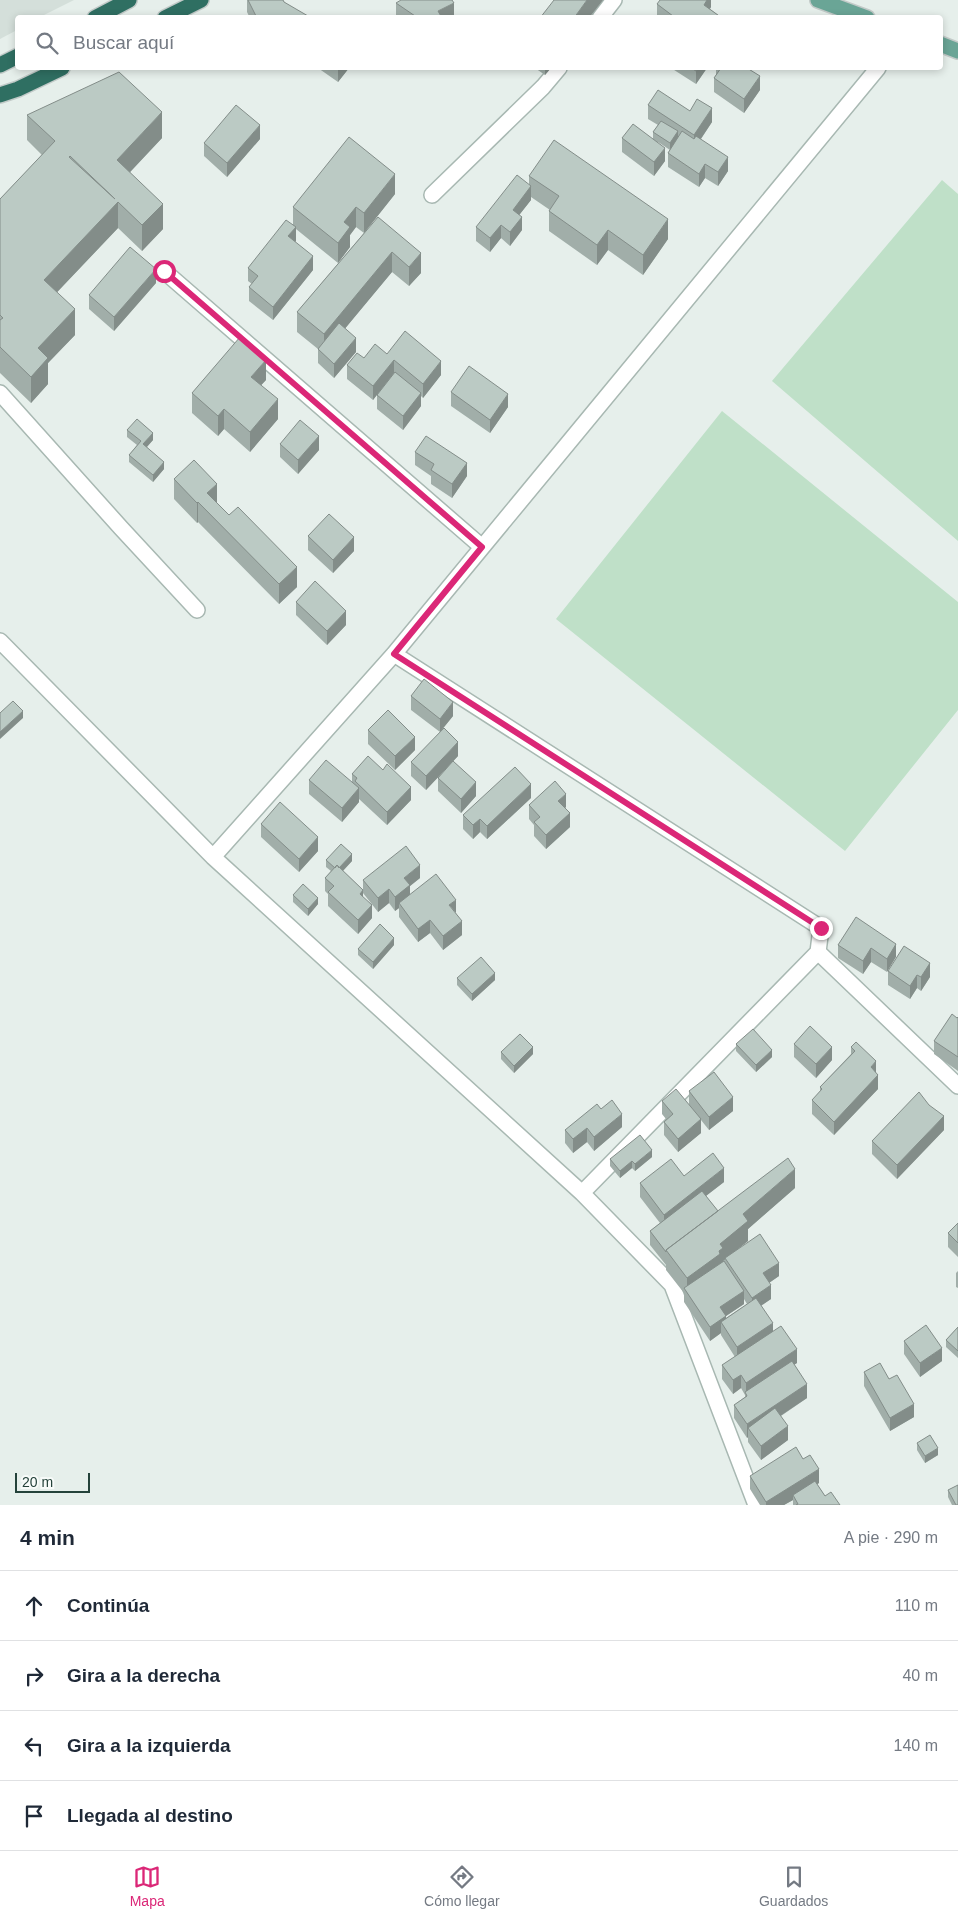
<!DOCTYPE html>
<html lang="es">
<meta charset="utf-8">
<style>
:root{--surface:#fff;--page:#f6f6f7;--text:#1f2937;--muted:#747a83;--line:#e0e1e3;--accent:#db2777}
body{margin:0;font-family:Arial,sans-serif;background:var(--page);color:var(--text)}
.scale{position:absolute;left:15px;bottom:12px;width:75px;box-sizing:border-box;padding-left:5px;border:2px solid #24423a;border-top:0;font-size:14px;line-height:18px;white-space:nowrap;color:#24423a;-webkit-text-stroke:4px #f7fbf9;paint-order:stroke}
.stop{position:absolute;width:15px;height:15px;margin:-11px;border:4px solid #db2777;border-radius:50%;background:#fff}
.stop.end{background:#db2777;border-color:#fff;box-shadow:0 1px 5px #0008}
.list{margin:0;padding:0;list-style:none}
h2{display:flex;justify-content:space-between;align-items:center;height:65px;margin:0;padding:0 20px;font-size:21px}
h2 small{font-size:16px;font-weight:400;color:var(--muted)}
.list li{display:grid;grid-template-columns:32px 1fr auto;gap:15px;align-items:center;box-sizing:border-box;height:70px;padding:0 20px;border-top:1px solid var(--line)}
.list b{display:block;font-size:19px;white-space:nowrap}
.list em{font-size:16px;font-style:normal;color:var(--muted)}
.icon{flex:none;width:28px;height:28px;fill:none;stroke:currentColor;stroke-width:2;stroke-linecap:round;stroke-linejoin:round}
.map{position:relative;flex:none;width:958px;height:1505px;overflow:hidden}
.search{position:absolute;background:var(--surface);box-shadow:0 2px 8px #0003;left:15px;right:15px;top:15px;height:55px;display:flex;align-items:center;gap:12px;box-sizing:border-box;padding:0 18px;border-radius:5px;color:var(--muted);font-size:19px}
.sheet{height:345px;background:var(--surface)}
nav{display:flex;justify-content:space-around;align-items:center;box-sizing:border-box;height:70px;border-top:1px solid var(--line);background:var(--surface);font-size:14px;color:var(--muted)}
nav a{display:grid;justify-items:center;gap:2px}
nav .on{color:var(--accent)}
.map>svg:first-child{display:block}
.built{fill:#d4dfda}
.green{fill:#bfe0c8}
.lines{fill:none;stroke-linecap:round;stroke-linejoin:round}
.minor-casing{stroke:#a8b8b2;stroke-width:18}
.major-casing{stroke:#c2cac8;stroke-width:18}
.highway-casing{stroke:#c2cac8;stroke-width:18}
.minor{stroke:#fff;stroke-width:15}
.major{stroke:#6aa596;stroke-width:15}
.highway{stroke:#2f6f62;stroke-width:15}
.wall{fill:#a1aea9;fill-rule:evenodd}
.shaded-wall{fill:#838d89}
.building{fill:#bbcac4;stroke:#838d89;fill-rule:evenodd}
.route{stroke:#db2777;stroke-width:6}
</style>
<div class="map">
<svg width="958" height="1505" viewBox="0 0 958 1505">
<rect width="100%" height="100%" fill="#e6efeb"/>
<path class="built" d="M0 0H74L40 17 18 18 17 30 0 39Z"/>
<path class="green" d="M942 180 958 194V541L772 381Z
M722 411 958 602V710L845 851 556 619Z"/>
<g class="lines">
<defs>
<path id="minor" d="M600 18 614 0
M432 195 543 87 559 68
M164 271 482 547
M0 393 121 528 197 610
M0 641 213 857 582 1193 672 1285 756 1505
M394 654 821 928 818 952 582 1193
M213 857 394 654 878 68
M818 952 958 1086"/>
<path id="major" d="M818 0 867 18
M940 44 958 51"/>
<path id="highway" d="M95 18 129 0
M165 18 201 0
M0 65 18 56
M0 95 18 89 62 68"/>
</defs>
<use href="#minor" class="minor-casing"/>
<use href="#major" class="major-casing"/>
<use href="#highway" class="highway-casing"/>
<use href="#minor" class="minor"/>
<use href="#major" class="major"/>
<use href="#highway" class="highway"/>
</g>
<path class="wall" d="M247 0H283L284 2 308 18H250L247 12Z
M711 0V7L710 9 722 18H657V4Z
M396 3 454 18H396Z
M318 68H349L338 82Z
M535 68H551L545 75Z
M671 68H707L696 84Z
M716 68H747L760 90 744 113 714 92V78L716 75Z
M648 105 690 111 712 122 701 139 728 171 718 186 705 178 699 187 668 167V153L670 150 658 142 665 161 654 176 622 152V138L653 139V132L658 125 648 119Z
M27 115 162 138 130 172 163 229 142 251 118 228 57 292 75 335 48 363V384L31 403 0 373V199L42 155 27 140Z
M260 139 227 177 204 156V143Z
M529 176 668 239 643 275 608 250 597 265 549 231V211L550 210 531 197V200L519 215 522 230 510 246 501 238 490 252 476 241V227L529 185Z
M395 194 365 232 421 273 409 286 392 272 345 328 356 352 334 378 318 363V349L297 332V312L364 233 356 227 350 235V247L338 263 296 229V241L295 242 313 270 273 320 249 301V287L252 284 248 281V268L293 225V207Z
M156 283 114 331 89 309V295Z
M387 354 441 375 423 398 421 396V406L403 430 377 409V395L392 375 373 400 347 379V365L364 358Z
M266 380 261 385 278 419 250 452 224 429 218 436 192 413V393Z
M451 392 508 407 490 433 451 406Z
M127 430 153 440 147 447 164 469 153 482 129 462V455L137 445 127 437Z
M280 444 319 450 298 474 280 457Z
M415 452 467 476 452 498 431 484V476L415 465Z
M174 479 217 503 297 587 279 604 198 522 197 523 174 499Z
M308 536 354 551 333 573 308 550Z
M296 602 346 625 327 645 296 615Z
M411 696 453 716 440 732 411 710Z
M368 730 415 750 395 770 368 744Z
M458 756 426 790 411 776V762Z
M352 774 411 800 387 825 359 799V802L342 822 309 794V780L352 782Z
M438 778 476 796 461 813 438 791Z
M531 798 487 839 480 832 473 839 463 829V815Z
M529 805 566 807 565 808 570 827 546 849 534 836V825L529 819Z
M261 824 318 851 299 872 261 837Z
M326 860 352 861 343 871 363 890V880L420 878 410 886V894L456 913 462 935 443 950 430 933 418 942 399 917V908L395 911 389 903 378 912 363 893V897L372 918 358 934 328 906V894L325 891V878L331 871 326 867Z
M293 895 318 904 308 916 293 902Z
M896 944 887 972 871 962 863 974 838 958V945Z
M394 945 373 969 358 955V949Z
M930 963V977L921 991 917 988 910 999 888 985V971Z
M457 978 495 980 472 1001 457 985Z
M958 1017V1071L934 1054V1041Z
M736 1044 772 1057 756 1072 736 1051Z
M794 1044 832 1060 816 1078 794 1057Z
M851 1047 876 1073 878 1089 834 1135 812 1114V1100L820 1092V1087L851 1054Z
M501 1052 533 1054 514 1073 501 1059Z
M689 1091 733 1111 709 1130 701 1120V1133L678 1152 664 1135V1122L666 1119 662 1114V1101L689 1105Z
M601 1109 622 1127 594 1151 587 1142 573 1153 565 1143V1130Z
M944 1130 897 1179 872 1154V1141Z
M652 1157 635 1171 632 1168 620 1178 610 1166V1159Z
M684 1176 724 1182 706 1196 718 1211 795 1188 748 1229V1241L739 1248 779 1276 769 1283 771 1299 761 1305 773 1331 797 1363 794 1364 807 1398 781 1416 788 1440 761 1460 748 1442V1437L747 1438 734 1418V1405L745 1397V1395L741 1388 733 1394 722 1379V1365L735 1357 721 1335V1333L710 1341 684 1302V1293L666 1270V1265L650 1245V1231L660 1223 640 1197V1183ZM744 1299 747 1304 726 1318V1316L744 1304Z
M958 1223V1257L948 1247V1233Z
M958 1271V1288L956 1287V1273Z
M958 1327V1358L946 1347V1340Z
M904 1341 942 1361 920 1377 904 1354Z
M864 1372 889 1379 914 1417 890 1431 864 1386Z
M917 1443 938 1455 925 1463 917 1450Z
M750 1476 819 1483 817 1484 825 1496 840 1505H793V1500L784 1505H760L750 1489Z
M948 1490 958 1505H952L948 1497Z"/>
<path class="shaded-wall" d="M587 0H603L589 18H574Z
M707 0H711V7L704 18V5Z
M454 3V18H438V11Z
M339 68H349L338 82V69Z
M545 68H551L545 75Z
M698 68H707L696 84V71Z
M760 76V90L744 113V99Z
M712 108V122L694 149V135Z
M162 112V138L117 186V160Z
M260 125V139L227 177V163Z
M678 131V138L670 150V143Z
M665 148V161L654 176V162Z
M728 157V171L718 186V172Z
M705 164V178L699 187V174Z
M395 174V194L364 233V213Z
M531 186V200L513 223V210Z
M118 202V228L44 306V280Z
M163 204V229L142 251V225Z
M356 207V227L350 235V247L338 263V243L344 222Z
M522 217V230L510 246V232Z
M668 219V239L643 275V255Z
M501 225V238L490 252V238Z
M296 227V241L288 250V236Z
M608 230V250L597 265V245Z
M392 252V272L324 354V334Z
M421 253V273L409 286V267Z
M313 256V270L273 320V307Z
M156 269V283L114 331V317Z
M75 309V335L48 363V384L31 403V377L38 348Z
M356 338V352L334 378V364Z
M266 360V380L251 396V377Z
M394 360V373L373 400V386Z
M441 361V375L423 398V384Z
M421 393V406L403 430V416Z
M508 394V407L490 433V420Z
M278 399V419L250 452V432Z
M224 409V429L218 436V416Z
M153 433V440L143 451V444Z
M319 436V450L298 474V460Z
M164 462V469L153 482V475Z
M467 463V476L452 498V484Z
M217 484V503L207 493Z
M198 502V522L197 523V503Z
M354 537V551L333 573V560Z
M297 567V587L279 604V584Z
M346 611V625L327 645V631Z
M453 702V716L440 732V719Z
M23 711V718L0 739V732Z
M415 737V750L395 770V756Z
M458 742V756L426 790V776Z
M476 782V796L461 813V799Z
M531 784V798L487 839V826Z
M411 787V800L387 825V812Z
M359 788V802L342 822V808Z
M566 794V807L558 815V801Z
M570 813V827L546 849V835Z
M480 819V832L473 839V825Z
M318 837V851L299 872V859Z
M352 854V861L337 877V870Z
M420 865V878L410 886V899L399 903V908L395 911V897L404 878Z
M389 889V903L378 912V898Z
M363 890V904L360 894Z
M318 898V904L308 916V909Z
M456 900V913L449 905Z
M372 905V918L358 934V920Z
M430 920V933L418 942V929Z
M462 921V935L443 950V936Z
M394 938V945L373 969V962Z
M896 944V957L887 972V959Z
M871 948V962L863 974V961Z
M930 963V977L921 991V977Z
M495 973V980L472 1001V994Z
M917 975V988L910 999V986Z
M533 1047V1054L514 1073V1066Z
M832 1047V1060L816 1078V1064Z
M772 1050V1057L756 1072V1065Z
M876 1061V1075L871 1067Z
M878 1075V1089L834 1135V1122Z
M733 1097V1111L709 1130V1117Z
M622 1114V1127L594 1151V1137Z
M944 1116V1130L897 1179V1165Z
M701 1119V1133L678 1152V1139Z
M587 1128V1142L573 1153V1139Z
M652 1150V1157L635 1171V1164Z
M632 1161V1168L620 1178V1171Z
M724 1168V1182L664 1228V1215Z
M795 1169V1188L748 1229V1241L723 1261V1268L687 1294V1278L720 1244 743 1214Z
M779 1263V1276L763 1287V1273Z
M771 1285V1299L752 1312V1298Z
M744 1291V1304L726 1316V1329L721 1322V1333L710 1341V1327L720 1307Z
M773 1323V1336L737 1360V1347Z
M942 1348V1361L920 1377V1363Z
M797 1349V1363L747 1396 746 1394V1383Z
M741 1375V1388L733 1394V1380Z
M807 1384V1398L753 1434 748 1428V1437L747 1438V1424Z
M914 1404V1417L890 1431V1418Z
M788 1426V1440L761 1460V1446Z
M938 1448V1455L925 1463V1456Z
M819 1469V1483L795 1498 793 1495V1500L784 1505H766V1502Z"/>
<path class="building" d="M248 0H283L284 2 308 16V18H257Z
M401 0H452L454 3 438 11 442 18H418L396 3Z
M554 0H587L574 18H540Z
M660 0H707L704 5 722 18H672L673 16 657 4Z
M691 68H698L696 71Z
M721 68H747L760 76 744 99 714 78Z
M119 72 162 112 117 160 163 204 142 225 118 202 44 280 75 309 38 348 48 358 31 377 0 347V320L3 318 0 315V199L55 141 27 115ZM70 156 115 199 69 157Z
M658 90 690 111 697 99 712 108 694 135 648 105Z
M236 105 260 125 227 163 204 143Z
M661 121 678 131 670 143 653 132Z
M633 124 665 148 654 162 622 138Z
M682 131 694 139 696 136 728 157 718 172 705 164 699 174 668 153Z
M349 137 395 174 364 213 356 207 344 222 350 227 338 243 293 207Z
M554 140 668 219 643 255 608 230 597 245 549 211 559 196 529 176Z
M517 175 531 186 513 210 522 217 510 232 501 225 490 238 476 227Z
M378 217 421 253 409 267 392 252 324 334 297 312Z
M286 220 296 227 288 236 313 256 273 307 249 287 258 276 248 268Z
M130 247 156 269 114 317 89 295Z
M339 323 356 338 334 364 318 349Z
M405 331 441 361 423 384 394 360 373 386 347 365 357 353 364 358 375 344 387 354Z
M240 337 266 360 251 377 278 399 250 432 224 409 218 416 192 393Z
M469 366 508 394 490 420 451 392Z
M395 372 421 393 403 416 377 395Z
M137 419 153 433 143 444 164 462 153 475 129 455 141 441 127 430Z
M300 420 319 436 298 460 280 444Z
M426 436 467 463 452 484 431 470 434 464 415 452Z
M194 460 217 484 207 493 229 515 238 507 297 567 279 584 198 502 197 503 174 479Z
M329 514 354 537 333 560 308 536Z
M315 581 346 611 327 631 296 602Z
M424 679 453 702 440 719 411 696Z
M13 701 23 711 0 732V713Z
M388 710 415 737 395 756 368 730Z
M444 728 458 742 426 776 411 762Z
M368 756 383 770 387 764 411 787 387 812 355 781 357 778 352 774Z
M326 760 359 788 342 808 309 780Z
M453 761 476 782 461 799 438 778Z
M515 767 531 784 487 826 480 819 473 825 463 815Z
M555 781 566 794 558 801 570 813 546 835 534 822 540 817 529 805Z
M280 802 318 837 299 859 261 824Z
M341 844 352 854 339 868 337 865 335 868 326 860Z
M406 846 420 865 404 878 410 885 395 897 389 889 378 898 363 880Z
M337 865 363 890 360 894 372 905 358 920 328 892 334 886 325 878Z
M436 874 456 900 449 905 462 921 443 936 430 920 418 929 399 903Z
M303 884 318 898 308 909 293 895Z
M856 917 896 944 887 959 871 948 863 961 838 945Z
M380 924 394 938 373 962 358 949Z
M904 946 930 963 921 977 917 975 910 986 888 971Z
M481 957 495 973 472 994 457 978Z
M952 1014 957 1018 958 1017V1057L934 1041Z
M810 1026 832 1047 816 1064 794 1044Z
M753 1029 772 1050 756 1065 736 1044Z
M520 1034 533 1047 514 1066 501 1052Z
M856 1042 876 1061 871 1067 878 1075 834 1122 812 1100 822 1089 820 1087 855 1051 851 1047Z
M714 1072 733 1097 709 1117 689 1091Z
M676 1089 701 1119 678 1139 664 1122 673 1114 662 1101Z
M919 1092 929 1105 944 1116 897 1165 872 1141Z
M612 1100 622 1114 594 1137 587 1128 573 1139 565 1130 597 1104 601 1109Z
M640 1135 652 1150 635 1164 632 1161 620 1171 610 1159Z
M713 1153 724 1168 664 1215 640 1183 671 1159 684 1176Z
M788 1158 795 1169 743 1214 748 1221 720 1244 723 1248 719 1251 720 1254 687 1278 666 1250Z
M702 1191 718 1211 666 1250V1252L650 1231Z
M958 1223V1243L948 1233Z
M760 1234 779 1263 763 1273 771 1285 752 1298 725 1258Z
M724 1261 744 1291 720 1307 726 1316 710 1327 684 1288Z
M756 1298 773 1323 737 1347 721 1322Z
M926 1325 942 1348 920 1363 904 1341Z
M781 1326 797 1349 746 1383 741 1375 733 1380 722 1365Z
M958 1327V1351L946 1340Z
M792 1361 807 1384 747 1424 734 1405 747 1396 745 1392Z
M880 1363 889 1379 897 1375 914 1404 890 1418 864 1372Z
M775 1408 788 1426 761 1446 748 1428Z
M930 1435 938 1448 925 1456 917 1443Z
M796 1447 803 1459 810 1455 819 1469 766 1502 750 1476Z
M815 1481 825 1496 831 1492 840 1505H796L798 1504 793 1495Z
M958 1485V1505H956L948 1490Z"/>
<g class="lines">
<path class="route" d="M164 271 482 547 394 654 821 928"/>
</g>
</svg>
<div class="scale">20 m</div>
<div class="stop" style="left:164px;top:271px"></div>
<div class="stop end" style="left:821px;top:928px"></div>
<div class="search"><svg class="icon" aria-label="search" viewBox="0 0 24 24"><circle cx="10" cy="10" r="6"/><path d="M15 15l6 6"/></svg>Buscar aquí</div>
</div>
<section class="sheet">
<h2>4 min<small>A pie · 290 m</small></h2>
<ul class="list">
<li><svg class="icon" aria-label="ahead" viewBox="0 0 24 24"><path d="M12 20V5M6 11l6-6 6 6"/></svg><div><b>Continúa</b></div><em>110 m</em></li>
<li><svg class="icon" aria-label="right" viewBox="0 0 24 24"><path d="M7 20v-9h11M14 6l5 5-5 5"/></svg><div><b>Gira a la derecha</b></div><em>40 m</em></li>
<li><svg class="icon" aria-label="left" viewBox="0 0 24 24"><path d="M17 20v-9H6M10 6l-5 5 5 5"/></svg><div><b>Gira a la izquierda</b></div><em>140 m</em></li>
<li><svg class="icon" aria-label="arrive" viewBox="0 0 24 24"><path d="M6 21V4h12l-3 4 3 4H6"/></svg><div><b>Llegada al destino</b></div></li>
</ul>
</section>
<nav>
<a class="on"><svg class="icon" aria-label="map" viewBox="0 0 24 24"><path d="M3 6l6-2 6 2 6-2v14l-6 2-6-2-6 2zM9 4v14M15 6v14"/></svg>Mapa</a>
<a><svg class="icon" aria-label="directions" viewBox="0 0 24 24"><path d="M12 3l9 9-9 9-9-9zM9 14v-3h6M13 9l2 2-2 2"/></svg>Cómo llegar</a>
<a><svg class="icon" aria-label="saved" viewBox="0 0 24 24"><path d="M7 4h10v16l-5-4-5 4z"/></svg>Guardados</a>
</nav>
